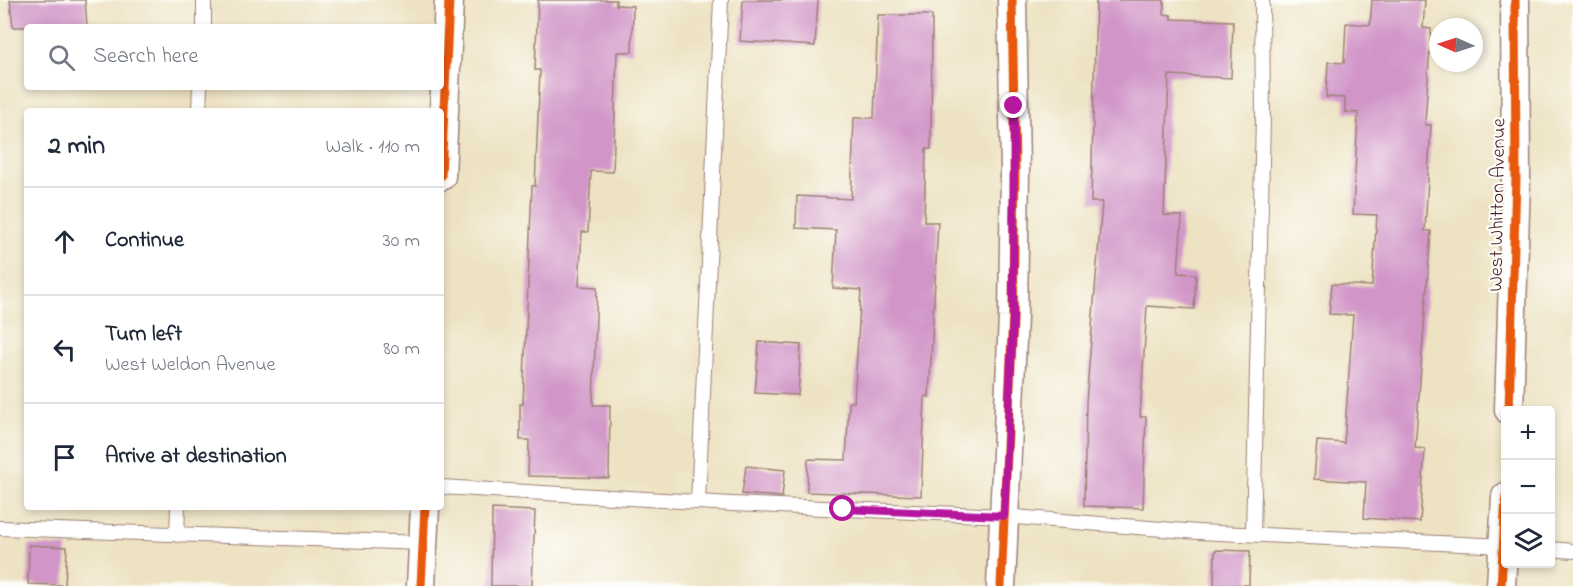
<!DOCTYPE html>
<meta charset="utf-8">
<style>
:root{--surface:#fff;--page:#f6f6f7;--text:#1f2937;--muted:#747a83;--line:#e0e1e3}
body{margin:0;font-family:"Indie Flower",sans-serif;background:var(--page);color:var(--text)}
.controls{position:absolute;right:18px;bottom:18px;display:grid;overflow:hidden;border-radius:6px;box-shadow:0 3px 9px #0003}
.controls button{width:54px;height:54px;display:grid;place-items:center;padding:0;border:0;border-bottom:2px solid var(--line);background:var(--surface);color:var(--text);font:30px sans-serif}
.compass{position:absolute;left:1429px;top:18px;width:54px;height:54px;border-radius:50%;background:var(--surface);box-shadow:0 3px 9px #0003;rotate:273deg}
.stop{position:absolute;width:18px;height:18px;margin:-14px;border:4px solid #b5179e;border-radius:50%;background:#fff}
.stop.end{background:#b5179e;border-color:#fff;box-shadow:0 2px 6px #0008}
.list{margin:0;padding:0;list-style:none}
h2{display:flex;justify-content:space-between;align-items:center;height:78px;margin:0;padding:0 24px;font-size:26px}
h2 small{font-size:20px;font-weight:400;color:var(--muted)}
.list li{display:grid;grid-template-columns:39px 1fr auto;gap:18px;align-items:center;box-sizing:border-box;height:108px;padding:0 24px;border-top:2px solid var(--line)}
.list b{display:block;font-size:22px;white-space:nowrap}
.list p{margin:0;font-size:20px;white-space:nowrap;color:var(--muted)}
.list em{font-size:20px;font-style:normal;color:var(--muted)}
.icon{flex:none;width:33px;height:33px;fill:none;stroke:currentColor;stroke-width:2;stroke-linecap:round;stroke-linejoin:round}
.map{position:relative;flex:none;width:1573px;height:586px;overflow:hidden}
.search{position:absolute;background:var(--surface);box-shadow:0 3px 9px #0003;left:24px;top:24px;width:420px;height:66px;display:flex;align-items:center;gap:15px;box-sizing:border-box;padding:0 21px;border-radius:6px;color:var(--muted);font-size:22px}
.panel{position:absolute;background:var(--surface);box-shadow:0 3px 9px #0003;left:24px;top:108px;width:420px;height:402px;border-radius:6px}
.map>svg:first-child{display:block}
.building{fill:#d195c8}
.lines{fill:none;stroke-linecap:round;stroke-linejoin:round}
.lane-casing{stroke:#9c8076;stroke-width:16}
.street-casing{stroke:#9c8076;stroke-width:31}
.lane{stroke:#fff;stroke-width:14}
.street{stroke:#fff;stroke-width:28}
.cycleway-casing{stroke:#fdfcf7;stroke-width:13}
.cycleway{stroke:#e8590c;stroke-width:9}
.route{stroke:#b5179e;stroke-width:8}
.labels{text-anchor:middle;stroke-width:4.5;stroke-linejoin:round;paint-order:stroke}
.street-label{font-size:20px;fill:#4a1f2b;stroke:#fdfcf7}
</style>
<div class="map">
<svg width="1573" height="586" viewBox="0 0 1573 586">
<rect width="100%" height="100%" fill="#fdfcf7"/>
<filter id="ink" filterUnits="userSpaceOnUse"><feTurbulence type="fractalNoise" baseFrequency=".0167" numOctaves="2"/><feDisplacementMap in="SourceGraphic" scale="12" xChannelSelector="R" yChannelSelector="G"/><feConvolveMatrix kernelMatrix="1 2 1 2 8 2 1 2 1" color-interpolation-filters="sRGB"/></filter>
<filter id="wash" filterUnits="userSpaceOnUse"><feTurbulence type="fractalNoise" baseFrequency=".008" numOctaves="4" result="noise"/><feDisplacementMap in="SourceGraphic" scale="24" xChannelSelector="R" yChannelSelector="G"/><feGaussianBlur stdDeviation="1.35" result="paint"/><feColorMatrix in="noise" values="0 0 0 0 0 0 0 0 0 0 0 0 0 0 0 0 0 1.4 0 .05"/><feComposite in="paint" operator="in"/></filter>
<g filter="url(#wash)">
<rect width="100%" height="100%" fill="#ede2c2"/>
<g id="blocks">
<path class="building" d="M10 0H85L87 27H13Z
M538 0H616V5L633 6 632 52H617L613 172 591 171 588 232H582L579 286 597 287 593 405H610L609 478 528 476 529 440H520V404H523L532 186H535L540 70H535Z
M743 0H818L815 46 740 41Z
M1096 0H1164V14L1171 15V19L1233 21 1231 78 1169 75 1164 215 1182 216 1178 273 1196 274 1194 309 1147 306 1140 417H1146L1143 508 1084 506 1086 403 1102 202H1091Z
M1372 0H1425L1423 28 1431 29 1425 125H1431L1425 231H1431L1415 448 1425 449 1420 522 1364 518 1366 482 1314 479 1317 441 1344 443 1353 315 1329 314 1332 284 1372 286 1377 215 1353 214 1358 113 1345 112V98L1326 97 1328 62 1344 63 1346 23 1370 25Z
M878 15H932L931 149H926L924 222H938L929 397 925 396 921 496 807 492 808 459 846 460 849 402H854L861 290 833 288 836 230 796 228 797 196 851 199 854 118H874Z
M759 342 801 345 798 395 755 393Z
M746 466 785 470 782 497 742 494Z
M492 509 535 511 532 586H491Z
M29 545 67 547 65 585 28 584Z
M1215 550 1250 551 1249 585H1214Z"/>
</g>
</g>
<g filter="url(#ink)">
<use href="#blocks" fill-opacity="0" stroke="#9c8076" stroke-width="1.5"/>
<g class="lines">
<defs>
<path id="lane" d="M204 27V0
M199 111 200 87
M441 487 732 504 1004 516 1198 532 1505 546
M698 502 721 0
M0 528 423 543
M1253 534 1263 119 1262 0
M177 535 178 507
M1550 549 1573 551"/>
<path id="street" d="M441 176 449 0
M1509 410 1516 178 1515 0
M421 586 425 507
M1001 586 1013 317 1015 169 1012 0
M1501 586 1506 497"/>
</defs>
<use href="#lane" class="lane-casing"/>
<use href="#street" class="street-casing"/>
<use href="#lane" class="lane"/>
<use href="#street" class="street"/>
<defs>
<path id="cycleway" d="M441 176 449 0
M1509 410 1516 178 1515 0
M421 586 425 507
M1001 586 1013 317 1015 169 1012 0
M1501 586 1506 497"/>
</defs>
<use href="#cycleway" class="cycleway-casing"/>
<use href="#cycleway" class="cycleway"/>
</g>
</g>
<g class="lines" filter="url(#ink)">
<path class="route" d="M843 509 1004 516 1013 317 1014 106"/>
</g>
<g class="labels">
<g class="street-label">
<text transform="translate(1496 205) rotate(-89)" y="7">West Whitton Avenue</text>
</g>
</g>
</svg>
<div class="controls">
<button>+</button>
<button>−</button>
<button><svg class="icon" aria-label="layers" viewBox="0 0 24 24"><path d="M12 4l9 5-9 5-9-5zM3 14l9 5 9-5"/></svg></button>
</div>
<svg class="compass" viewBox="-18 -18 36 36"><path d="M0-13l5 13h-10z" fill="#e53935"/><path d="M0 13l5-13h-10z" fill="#747a83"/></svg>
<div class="stop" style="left:843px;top:509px"></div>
<div class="stop end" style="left:1014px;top:106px"></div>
<div class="search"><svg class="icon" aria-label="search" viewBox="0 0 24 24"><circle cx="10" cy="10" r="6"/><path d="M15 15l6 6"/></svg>Search here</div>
<section class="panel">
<h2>2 min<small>Walk · 110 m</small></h2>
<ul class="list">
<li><svg class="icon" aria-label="ahead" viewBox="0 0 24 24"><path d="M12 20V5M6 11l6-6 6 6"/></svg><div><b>Continue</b></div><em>30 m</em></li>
<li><svg class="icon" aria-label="left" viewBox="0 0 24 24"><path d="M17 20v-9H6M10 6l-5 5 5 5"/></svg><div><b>Turn left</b><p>West Weldon Avenue</p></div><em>80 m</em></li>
<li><svg class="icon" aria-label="arrive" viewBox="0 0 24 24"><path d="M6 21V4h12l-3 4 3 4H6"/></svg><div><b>Arrive at destination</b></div></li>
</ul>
</section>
</div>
